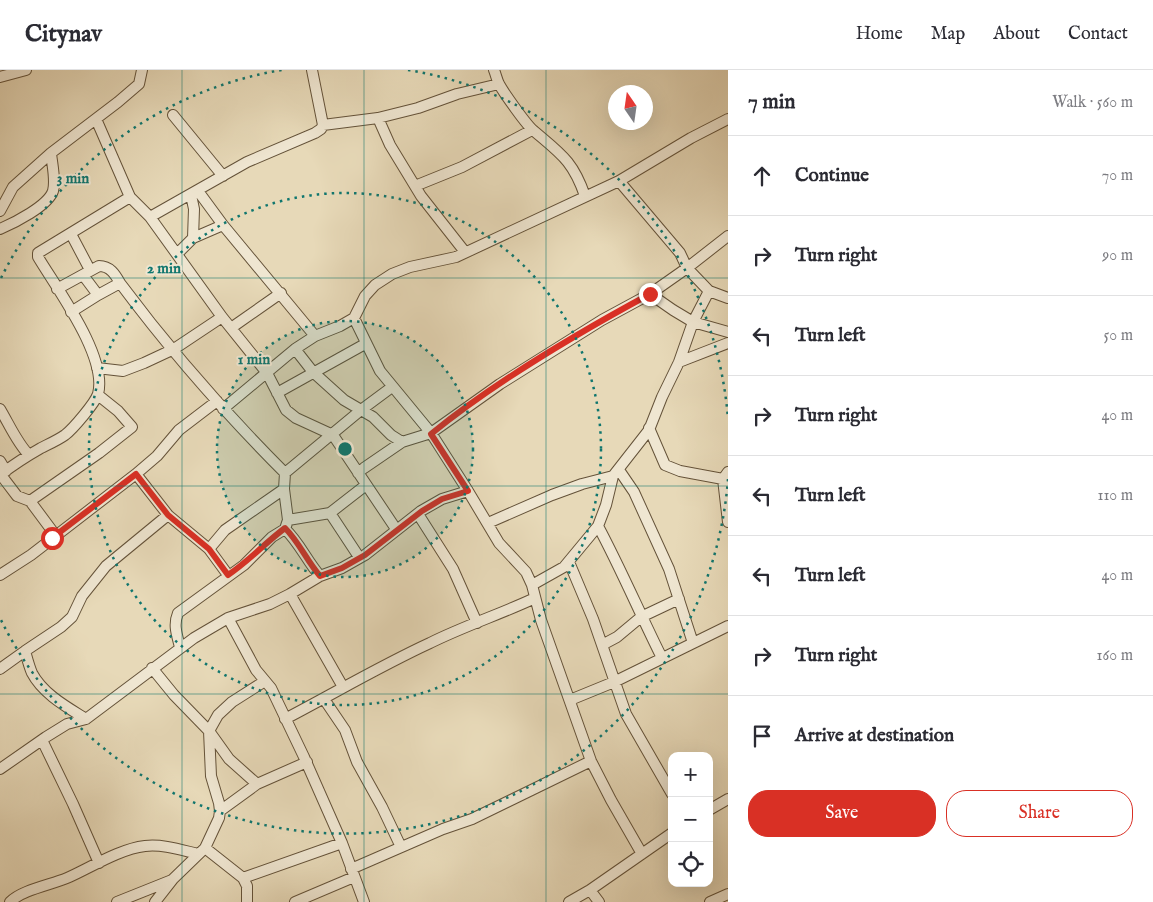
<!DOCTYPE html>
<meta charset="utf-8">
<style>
:root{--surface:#fff;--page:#f7f7f7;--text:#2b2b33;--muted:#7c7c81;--line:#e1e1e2;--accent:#d93025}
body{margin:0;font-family:"IM FELL English",serif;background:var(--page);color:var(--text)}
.controls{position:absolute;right:15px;bottom:15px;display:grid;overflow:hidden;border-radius:10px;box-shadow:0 5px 20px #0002}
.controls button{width:45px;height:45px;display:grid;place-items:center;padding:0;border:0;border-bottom:1px solid var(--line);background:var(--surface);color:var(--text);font:25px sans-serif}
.compass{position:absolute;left:608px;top:15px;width:45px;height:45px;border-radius:50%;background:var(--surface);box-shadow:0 5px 20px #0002;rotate:347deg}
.stop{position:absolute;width:15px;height:15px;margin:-11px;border:4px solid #d93025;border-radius:50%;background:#fff}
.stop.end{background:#d93025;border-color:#fff;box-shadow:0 1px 5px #0008}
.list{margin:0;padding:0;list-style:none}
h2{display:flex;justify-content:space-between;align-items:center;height:65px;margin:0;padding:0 20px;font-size:21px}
h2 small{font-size:16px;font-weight:400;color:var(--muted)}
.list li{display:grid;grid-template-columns:32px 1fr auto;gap:15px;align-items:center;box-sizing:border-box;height:80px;padding:0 20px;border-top:1px solid var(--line)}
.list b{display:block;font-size:19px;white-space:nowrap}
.list em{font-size:16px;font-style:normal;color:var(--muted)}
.actions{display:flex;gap:10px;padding:15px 20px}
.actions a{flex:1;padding:11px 0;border:1px solid var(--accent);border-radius:20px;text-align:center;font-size:18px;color:var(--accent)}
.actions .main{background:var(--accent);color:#fff}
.icon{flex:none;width:28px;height:28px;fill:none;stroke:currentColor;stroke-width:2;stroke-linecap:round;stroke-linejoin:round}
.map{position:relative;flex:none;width:728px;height:832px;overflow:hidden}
header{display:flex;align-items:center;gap:30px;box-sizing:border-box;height:70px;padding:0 25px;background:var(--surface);border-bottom:1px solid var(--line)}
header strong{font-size:24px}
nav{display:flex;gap:28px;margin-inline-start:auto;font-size:18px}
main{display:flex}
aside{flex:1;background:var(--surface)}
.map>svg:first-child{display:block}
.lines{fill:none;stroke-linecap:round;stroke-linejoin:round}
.street-casing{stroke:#645239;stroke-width:12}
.street{stroke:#efe6d1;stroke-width:10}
.route{stroke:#d93025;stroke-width:6}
.grid{fill:none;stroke:#0f766e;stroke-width:1;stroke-opacity:0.55}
.ring{fill:none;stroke:#0f766e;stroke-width:2.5;stroke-dasharray:2.5 5}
.centre{fill:#0f766e;stroke:#efe6d1;stroke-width:2.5}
.ring-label{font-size:15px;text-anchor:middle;font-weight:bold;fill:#0f766e;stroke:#efe6d1;stroke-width:4;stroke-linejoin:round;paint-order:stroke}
</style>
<header>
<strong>Citynav</strong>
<nav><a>Home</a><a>Map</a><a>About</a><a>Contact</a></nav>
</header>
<main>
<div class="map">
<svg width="728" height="832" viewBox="0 0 728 832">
<rect width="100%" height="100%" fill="#e7d9b8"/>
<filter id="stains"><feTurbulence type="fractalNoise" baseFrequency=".004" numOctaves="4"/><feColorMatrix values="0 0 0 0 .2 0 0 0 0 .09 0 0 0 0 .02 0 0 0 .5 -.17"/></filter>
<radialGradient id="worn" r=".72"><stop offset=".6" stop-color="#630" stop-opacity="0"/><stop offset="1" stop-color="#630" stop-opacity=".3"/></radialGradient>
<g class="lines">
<defs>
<path id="street" d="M312 0 323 55
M494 0C496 5 497 10 499 14 504 23 527 56 534 61 561 84 573 91 585 126
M0 7 26 0
M173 45 223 106
M378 48 390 75 421 126 465 182
M96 49 130 127 150 147 222 247 267 303 286 340 296 348 333 365 396 459
M619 111 680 183 687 198 709 221 728 228
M415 116 462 97 532 60
M198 121 223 155 315 266
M191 125 194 139 193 168
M0 141 13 117 51 83 118 32 139 14 142 0
M150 147 247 92 315 63 321 59 323 55 378 48 418 38 457 24 499 14
M0 159C14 153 48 136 53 121 56 110 52 94 51 83
M71 164 90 200
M177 184 193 168 223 155
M83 205 98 225 120 213C170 280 226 344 285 403L284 419 288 450 285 459 272 467 244 495 178 543C173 555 177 565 180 577
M57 219 99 196C110 196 115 204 120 213
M650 224 673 240 693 252 728 262
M71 242 98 225
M354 248 380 301 431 363 468 421 499 473 526 502 532 515 541 550 591 691 611 730 642 784
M231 258 281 223
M295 279 313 302 344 330 373 347 391 365 402 372
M679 292 728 273
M97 298 123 301 144 293 174 279 222 247
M277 323 365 274
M0 339C9 354 17 373 29 385
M223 339 295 279 315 266 340 256 354 248 365 226 375 215 392 204 410 197 456 187 619 111 691 68 728 49
M649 358 665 395 680 401 723 409
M0 391 6 401
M619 400 634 422 669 499 693 573
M728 402 723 409 728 452
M285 403 361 340 392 317
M358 403 364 398 402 372 431 363 500 314 602 250 650 224 687 198 728 166
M136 404 168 445 209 479 228 505
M0 405C13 395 27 386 41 378 49 374 58 370 65 365 73 359 95 333 98 324 108 287 57 219 38 187V183L130 127
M1 405 17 426 30 431 56 466
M30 431 99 383 132 357 118 341 98 325
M330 443 359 487
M418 444 453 499 477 553
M288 450 330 443 366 415
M488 453 552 425 582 414 613 406
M598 456C621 499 640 544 662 588
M285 459C299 472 307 491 320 506
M209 479 225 460 284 419
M569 492 593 549 626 644 672 724
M0 505 31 485 136 404 157 386 179 360 217 331
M532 515 564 497 598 456 606 435 613 406 649 360 662 327 679 292 693 252 709 221
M290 524 343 617
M228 548 256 600 271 618 304 687 342 773 364 832
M602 575 617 567 641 547 679 529
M25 581C27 588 29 596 32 603 43 624 67 637 86 649
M152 598 174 625 209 661 229 689 257 714
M0 599 25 581 61 557 72 547 82 526 106 496 168 445
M324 629 345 660 357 692 382 737 401 777
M570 630 614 612 728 556
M285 649C333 624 380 596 430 573 464 556 501 544 535 528
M42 670 73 734 99 793
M0 699 46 667 67 654 86 649 194 568 228 548 270 534 290 524 320 506 342 498 365 485 421 441 442 429 468 421
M709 740 728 729
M220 741 257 714 307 692
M205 778 243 808 247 816V832
M351 799 443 759 472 749 591 691
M243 808 342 773
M590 820 599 832
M10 832C22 820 50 815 67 808 90 798 119 779 145 776 163 774 181 780 198 784
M117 832 172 810
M155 832 173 809 205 778 219 748 220 741 219 733 211 706 209 661 218 645 232 632 265 611
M295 832 354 807
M569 832 590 820 672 763
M710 832 728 824"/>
</defs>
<use href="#street" class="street-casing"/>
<use href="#street" class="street"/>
</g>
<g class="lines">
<path class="route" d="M52 468 136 404 168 445 209 479 228 505C249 491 265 473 285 458 299 472 307 491 320 506L342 498 365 485 422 441 442 429 468 421 431 364C496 311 576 264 650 224"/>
</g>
<path class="grid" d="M182 0V832M364 0V832M546 0V832M0 208H728M0 416H728M0 624H728"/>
<circle cx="345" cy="379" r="128" fill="#0f766e" fill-opacity=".12"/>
<g class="ring">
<circle cx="345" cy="379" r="128"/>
<circle cx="345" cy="379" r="256"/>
<path d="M728 409A384 384 0 0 1 1 550M1 208A384 384 0 0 1 282 0M408 0A384 384 0 0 1 728 349"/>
</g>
<circle cx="345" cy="379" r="8" class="centre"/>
<g class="ring-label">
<text x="73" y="113">3 min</text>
<text x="164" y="203">2 min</text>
<text x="254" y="294">1 min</text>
</g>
<rect width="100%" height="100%" filter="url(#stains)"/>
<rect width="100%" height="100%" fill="url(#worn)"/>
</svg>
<div class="controls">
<button>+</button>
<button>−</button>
<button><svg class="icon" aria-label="locate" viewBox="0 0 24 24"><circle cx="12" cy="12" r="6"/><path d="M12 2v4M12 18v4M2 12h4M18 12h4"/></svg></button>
</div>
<svg class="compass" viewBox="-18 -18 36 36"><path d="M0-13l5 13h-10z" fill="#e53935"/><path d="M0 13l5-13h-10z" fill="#7c7c81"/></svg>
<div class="stop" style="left:52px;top:468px"></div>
<div class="stop end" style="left:650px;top:224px"></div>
</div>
<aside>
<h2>7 min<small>Walk · 560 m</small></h2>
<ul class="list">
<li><svg class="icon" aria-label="ahead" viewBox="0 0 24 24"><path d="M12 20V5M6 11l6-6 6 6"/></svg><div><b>Continue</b></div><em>70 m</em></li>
<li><svg class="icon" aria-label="right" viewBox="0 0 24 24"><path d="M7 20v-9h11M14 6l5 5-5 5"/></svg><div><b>Turn right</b></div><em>90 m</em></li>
<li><svg class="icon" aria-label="left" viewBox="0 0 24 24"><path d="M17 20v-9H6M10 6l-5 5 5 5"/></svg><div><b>Turn left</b></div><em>50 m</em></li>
<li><svg class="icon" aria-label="right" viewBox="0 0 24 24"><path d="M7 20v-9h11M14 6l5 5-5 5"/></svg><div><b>Turn right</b></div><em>40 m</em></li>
<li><svg class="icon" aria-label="left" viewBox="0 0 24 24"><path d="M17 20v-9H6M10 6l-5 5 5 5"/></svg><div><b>Turn left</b></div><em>110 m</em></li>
<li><svg class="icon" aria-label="left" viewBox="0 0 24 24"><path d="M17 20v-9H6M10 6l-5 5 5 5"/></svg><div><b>Turn left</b></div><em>40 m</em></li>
<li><svg class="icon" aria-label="right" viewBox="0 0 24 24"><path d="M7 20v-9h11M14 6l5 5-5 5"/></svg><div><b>Turn right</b></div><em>160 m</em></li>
<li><svg class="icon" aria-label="arrive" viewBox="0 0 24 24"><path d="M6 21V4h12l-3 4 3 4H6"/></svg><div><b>Arrive at destination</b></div></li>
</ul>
<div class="actions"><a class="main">Save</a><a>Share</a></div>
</aside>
</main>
